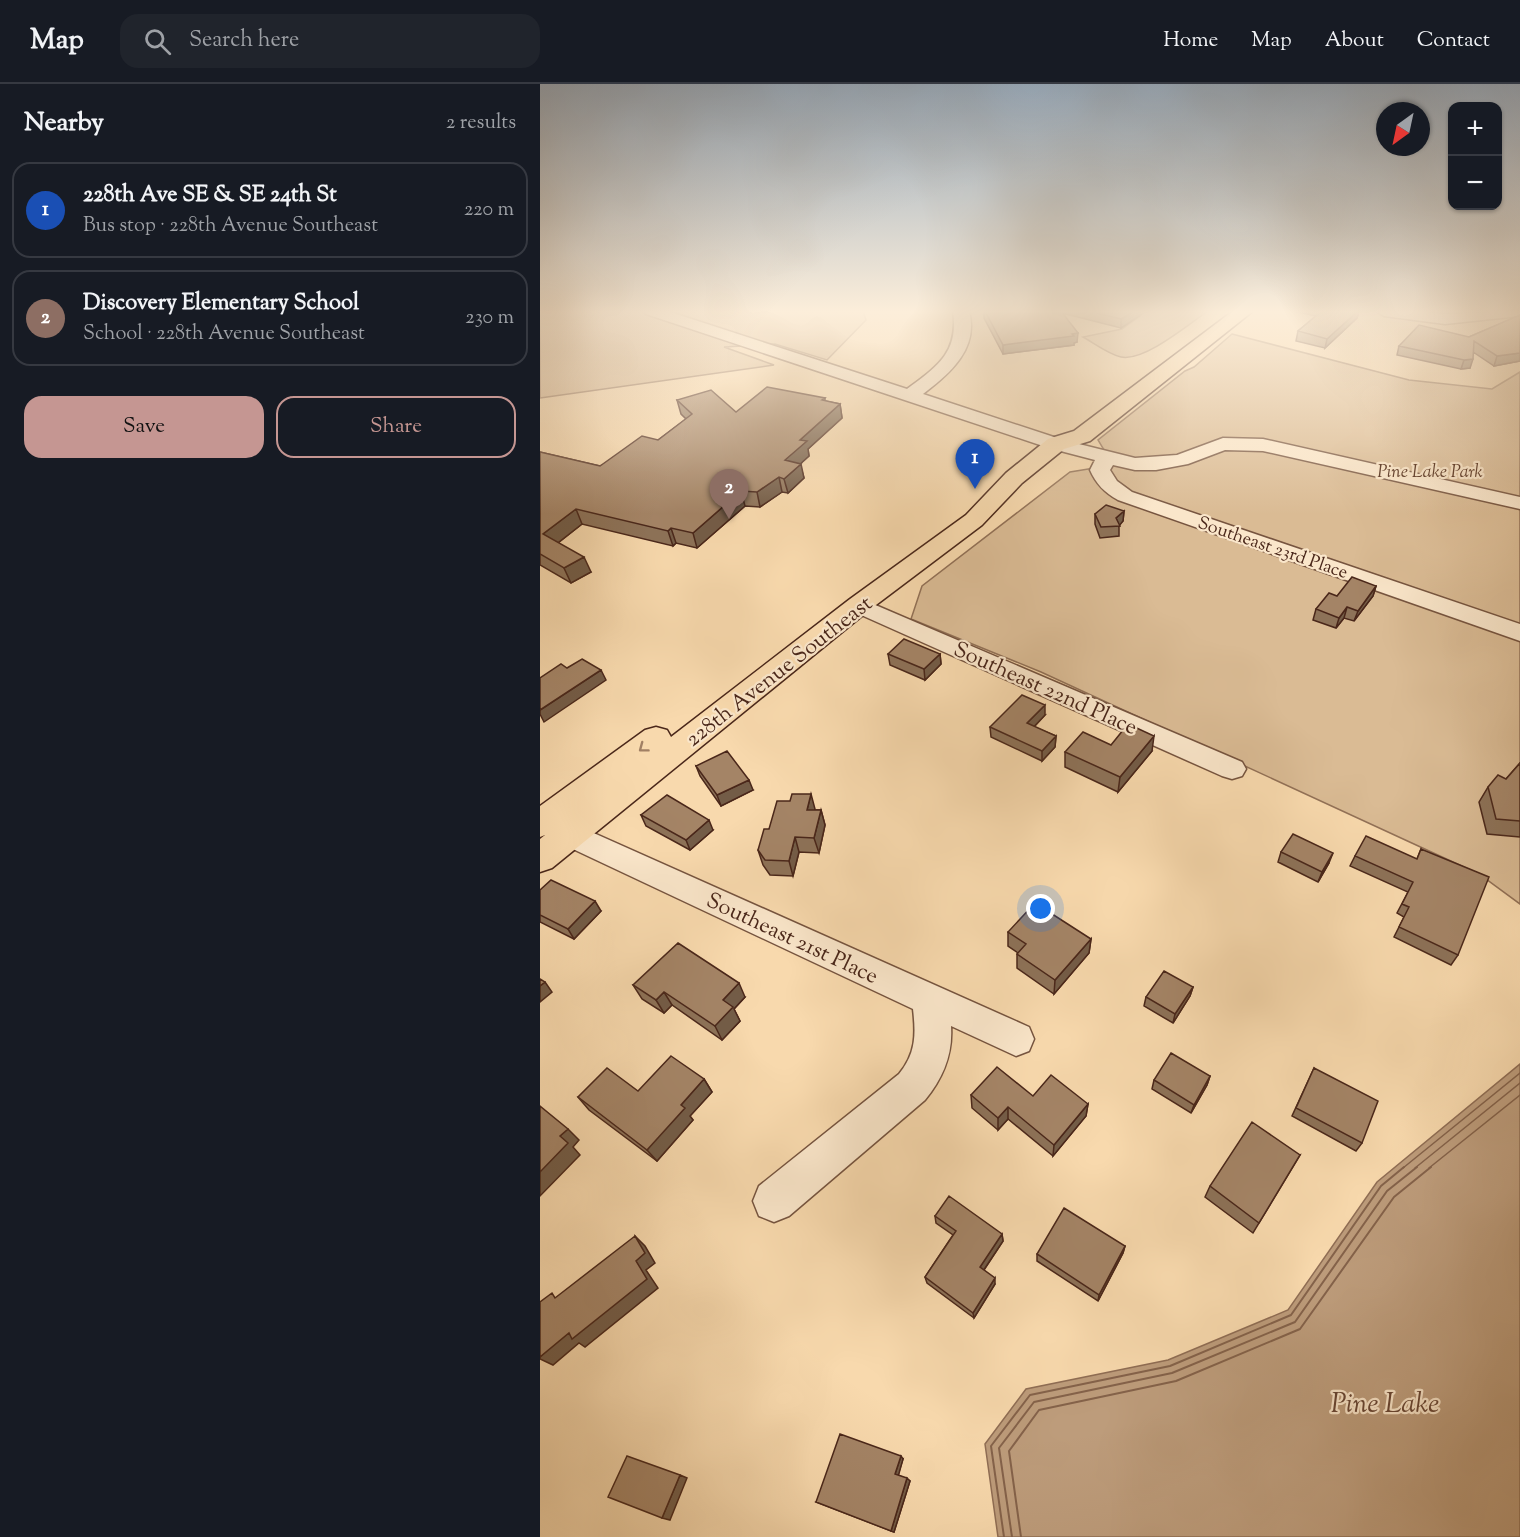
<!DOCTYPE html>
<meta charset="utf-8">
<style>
:root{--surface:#171b24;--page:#20242c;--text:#f1f3f6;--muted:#9ea1a6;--line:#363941;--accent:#c59692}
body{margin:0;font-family:"Sorts Mill Goudy",serif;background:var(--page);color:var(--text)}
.controls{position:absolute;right:18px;top:18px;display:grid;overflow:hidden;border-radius:12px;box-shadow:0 2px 4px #0004}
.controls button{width:54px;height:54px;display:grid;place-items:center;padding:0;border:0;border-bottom:2px solid var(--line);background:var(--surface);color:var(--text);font:30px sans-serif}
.compass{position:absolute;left:836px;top:18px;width:54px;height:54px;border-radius:50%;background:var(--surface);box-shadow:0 2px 4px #0004;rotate:213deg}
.you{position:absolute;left:501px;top:825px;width:21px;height:21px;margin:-15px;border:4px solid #fff;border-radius:50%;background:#1a73e8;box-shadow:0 0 0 9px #1a73e833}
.badge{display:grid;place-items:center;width:39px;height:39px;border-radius:50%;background:var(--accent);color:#fff;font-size:20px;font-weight:700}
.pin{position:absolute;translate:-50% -50px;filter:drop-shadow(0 2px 3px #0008)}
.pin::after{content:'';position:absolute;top:32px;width:21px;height:18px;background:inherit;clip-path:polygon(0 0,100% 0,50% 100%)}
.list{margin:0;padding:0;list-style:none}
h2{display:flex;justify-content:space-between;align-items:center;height:78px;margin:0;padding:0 24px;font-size:26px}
h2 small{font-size:20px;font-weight:400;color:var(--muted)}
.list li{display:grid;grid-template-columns:39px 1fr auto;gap:18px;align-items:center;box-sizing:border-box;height:96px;margin:0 12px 12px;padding:0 12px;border:2px solid var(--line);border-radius:18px}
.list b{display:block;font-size:22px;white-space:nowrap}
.list p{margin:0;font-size:20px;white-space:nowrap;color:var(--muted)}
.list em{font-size:20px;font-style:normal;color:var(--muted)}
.actions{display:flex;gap:12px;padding:18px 24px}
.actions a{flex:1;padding:14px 0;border:2px solid var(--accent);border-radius:18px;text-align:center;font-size:21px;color:var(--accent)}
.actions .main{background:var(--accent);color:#111}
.icon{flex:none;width:33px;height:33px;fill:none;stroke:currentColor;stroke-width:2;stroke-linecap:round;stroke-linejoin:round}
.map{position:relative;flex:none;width:980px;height:1453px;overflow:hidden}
header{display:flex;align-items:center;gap:36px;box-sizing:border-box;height:84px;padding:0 30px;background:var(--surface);border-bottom:2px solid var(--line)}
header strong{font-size:28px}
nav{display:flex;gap:33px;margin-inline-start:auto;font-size:21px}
.search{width:420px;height:54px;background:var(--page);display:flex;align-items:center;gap:15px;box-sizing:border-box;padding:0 21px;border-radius:18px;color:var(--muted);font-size:22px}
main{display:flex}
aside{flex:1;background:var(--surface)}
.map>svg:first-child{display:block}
.green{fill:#dabb94;stroke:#927157;stroke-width:1.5}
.water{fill:#bd9c7b;stroke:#8f6d54;stroke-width:1.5}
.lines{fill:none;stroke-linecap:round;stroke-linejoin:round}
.shore-far1{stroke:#84624a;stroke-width:1.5}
.shore{stroke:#84624a;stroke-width:2}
.minor-casing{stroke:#76543f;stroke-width:3}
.major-casing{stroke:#4a271a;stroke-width:3}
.minor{fill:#fae6ca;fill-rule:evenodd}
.major{fill:#f8d9ad;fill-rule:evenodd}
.wall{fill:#8d7258;stroke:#4a271a;stroke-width:1.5}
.shaded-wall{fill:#735c47;stroke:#4a271a;stroke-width:1.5}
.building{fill:#a48466;stroke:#4a271a;stroke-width:1.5}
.oneway{stroke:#a18064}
.labels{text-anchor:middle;stroke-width:4.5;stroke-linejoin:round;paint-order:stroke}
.far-park-label{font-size:18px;font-style:italic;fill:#674532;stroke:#fae6ca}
.far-street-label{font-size:18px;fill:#4a271a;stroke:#fae6ca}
.street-label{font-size:22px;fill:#4a271a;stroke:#fae6ca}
.near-water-label{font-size:28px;font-style:italic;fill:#674432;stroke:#fae6ca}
</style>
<header>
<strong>Map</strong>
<div class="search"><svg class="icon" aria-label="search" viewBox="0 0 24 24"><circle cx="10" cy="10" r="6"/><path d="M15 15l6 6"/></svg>Search here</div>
<nav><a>Home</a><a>Map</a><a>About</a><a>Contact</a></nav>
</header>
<main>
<aside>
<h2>Nearby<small>2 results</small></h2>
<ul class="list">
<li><span class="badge" style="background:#1a4fb4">1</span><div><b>228th Ave SE &amp; SE 24th St</b><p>Bus stop · 228th Avenue Southeast</p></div><em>220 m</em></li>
<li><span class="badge" style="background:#8d6e63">2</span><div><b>Discovery Elementary School</b><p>School · 228th Avenue Southeast</p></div><em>230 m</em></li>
</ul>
<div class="actions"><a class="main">Save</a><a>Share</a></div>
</aside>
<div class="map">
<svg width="980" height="1453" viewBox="0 0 980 1453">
<rect width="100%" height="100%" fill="#f8d9ad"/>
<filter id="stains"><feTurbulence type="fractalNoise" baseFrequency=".00333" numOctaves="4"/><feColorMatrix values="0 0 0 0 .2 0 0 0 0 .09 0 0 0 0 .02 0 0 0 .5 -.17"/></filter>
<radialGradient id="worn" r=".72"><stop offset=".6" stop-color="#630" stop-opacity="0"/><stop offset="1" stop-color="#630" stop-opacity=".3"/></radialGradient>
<path class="green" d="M0 227H323L326 236 287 276 235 260 184 263 234 281 0 314Z
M601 227H668C649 240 604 278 581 273 568 270 554 259 543 253L582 245 600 232Z
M692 250 869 296 952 305 980 288V820L939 790 501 588 371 535 382 502 530 388 573 381 558 356 645 287 654 283Z"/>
<path class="water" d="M980 980V1453H458L445 1360 486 1305 628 1276 748 1226 837 1098Z"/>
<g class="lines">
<path class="shore-far1" d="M863 1084 980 989
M875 1084 980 999
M889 1084 980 1011"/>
<path class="shore" d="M464 1453 451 1362 490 1311 630 1282 751 1231 841 1102 864 1083
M472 1453 459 1364 494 1318 632 1289 755 1238 847 1107 877 1083
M481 1453 469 1367 499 1326 636 1297 760 1245 854 1113 891 1083"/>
<defs>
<path id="minor" d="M104 227H127L367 305C398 282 419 268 413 227H429C439 264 411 289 383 310L523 356 595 374 637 371 683 354 723 355 980 413V425L723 367 685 366 648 380 616 386H595L573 381 570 386 577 397 592 408 980 540V557L578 416C565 409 556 400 550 386L555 376 509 364 106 230Z
M836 227H878L905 230 980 227V232L905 240 844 232Z
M319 514 702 678 706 685 702 692 692 695 682 692 310 526 307 521 310 516Z
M29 738 489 943 494 955 489 967 476 972 411 942C413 971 403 994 385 1016L249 1132 234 1138 219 1132 213 1117 219 1102 359 990C376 969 376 951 373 925L18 758 14 750 18 742Z"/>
<path id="major" d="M693 227H713L550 357 524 365 482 399 442 441 328 527 12 784 0 788V755L5 751 0 753V722L105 646 116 643 127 646 131 653 310 515 426 431 466 389 508 355 534 347Z"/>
</defs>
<use href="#minor" class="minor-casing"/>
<use href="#major" class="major-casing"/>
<use href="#minor" class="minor"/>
<use href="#major" class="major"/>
</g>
<path class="wall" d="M444 227H605L602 230 581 244 522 229 537 258 534 259V261L463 270 444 234Z
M754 227H819L817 234 785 264 756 257 758 247 776 232Z
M980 231V277L954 282 933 268 930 284 921 285 857 271 859 262 929 253Z
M285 314V317L300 320 302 334 268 365 269 372 260 380 264 394 248 409 242 408 220 423 205 422 157 464 136 459 133 462 42 440 18 459 51 488 31 499 0 481V368L60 382 118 356 146 335 141 330 137 316 196 328Z
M584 427 583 437 579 441V452L560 454 555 440V430Z
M836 502 833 512 814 537 804 534 796 544 773 536 776 525 797 512Z
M348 570H400L401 580 385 596 350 581Z
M505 631 494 643 516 652 515 663 502 677 451 653 450 643Z
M571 661 612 667 578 708 525 683V668Z
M980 679V753L947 750 939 718 948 703 966 695Z
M156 682 213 706 181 722 160 692Z
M275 726H281L285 741 279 769 259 768 253 792 230 791 223 781 218 766 229 745Z
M101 731 173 746 150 766 106 742Z
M881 765 918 871 911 881 854 853 864 833 857 829 868 808 810 782 815 772 877 775Z
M741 768 789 779 778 798 738 778Z
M0 806 61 827 34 855 0 838Z
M468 848 551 855 549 869 514 910 477 884V870L478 869 468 862Z
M93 901 205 913 194 925 200 937 182 956 132 921 124 929 102 915Z
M653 903 650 912 633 939 604 922 606 913Z
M774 984 822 1059 816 1067 752 1032Z
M670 992 667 1001 651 1029 612 1005 614 996Z
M164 995 172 1008 150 1032 153 1036 117 1077 49 1026 38 1013 98 1007Z
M431 1011 493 1012 548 1020 546 1032 513 1072 468 1035 458 1046 432 1024Z
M760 1071 713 1149 665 1113 670 1102Z
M395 1132 462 1150 463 1157 444 1186 455 1200 434 1234 387 1199 385 1193 413 1151 396 1139Z
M585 1162 583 1169 558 1217 497 1177V1170Z
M363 1375 358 1391 370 1397 354 1448 276 1418Z"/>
<path class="shaded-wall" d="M595 227H605L602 230 581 244V235Z
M818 227H819L817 234 785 264 787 255Z
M538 249 537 258 534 259V261L463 270V261Z
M980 269V277L954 282 957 272Z
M933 275 930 284 921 285 924 276Z
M300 320 302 334 268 365 269 372 248 391 245 376 260 356Z
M261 380 264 394 248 409 244 395Z
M239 393 242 408 220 423 217 408Z
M201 407 205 422 157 464 153 449Z
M36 425 42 440 10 465 3 450Z
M584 427 583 437 579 442 576 434Z
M131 444 136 459 133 462 128 447Z
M44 473 51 488 31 499 24 484Z
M836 502 833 512 814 537 818 527Z
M807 523 804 534 796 544 799 534Z
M400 570 401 580 385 596 384 585Z
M61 586 66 596 4 638 0 630V626Z
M505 621V631L487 650V639Z
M516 652 515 663 502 677V667Z
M614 652 612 667 578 708 580 693Z
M209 696 213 706 181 722 177 711Z
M271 710 275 725 271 741 267 726Z
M281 726 285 741 279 769 274 754Z
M169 736 173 746 150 766 146 756Z
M255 753 259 768 253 792 249 777Z
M793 769 789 779 778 798 782 788Z
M55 817 61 827 34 855 28 845Z
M551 855 549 869 514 910 515 896Z
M5 898 12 908 0 918V902Z
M199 899 205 913 194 925 200 937 182 956 175 942 183 916Z
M653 903 650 912 633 939 635 930Z
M124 908 132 921 124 929 116 916Z
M670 992 667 1001 651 1029 654 1021Z
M164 995 172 1008 150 1032 153 1036 117 1077 107 1066 141 1021Z
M548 1020 546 1032 513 1072 514 1061Z
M468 1023V1035L458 1046V1034Z
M28 1045 39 1056 33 1063 40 1071 0 1112V1088L20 1052Z
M462 1150 463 1157 441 1190 440 1183Z
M95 1152 105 1162 115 1179 106 1186 118 1204 45 1263 39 1259 13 1281 0 1275V1273L96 1177Z
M585 1162 583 1169 558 1217 559 1211Z
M455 1194V1200L434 1234 433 1229Z
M361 1372 363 1375 358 1393 355 1390Z
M140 1391 147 1394 130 1436 122 1434Z
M367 1394 370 1397 354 1448 351 1447Z"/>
<path class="building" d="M445 227H521L538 249 532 250 534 252 463 261Z
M548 227H595L581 235Z
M782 227H818L787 255 758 247Z
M980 231V269L957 272 934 257 933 275 924 276 859 262 879 241 929 253Z
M227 303 285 314 282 316 300 320 260 356 267 357 245 376 261 380 244 395 239 393 217 408 201 407 153 449 131 444 128 447 36 425 3 450 44 473 24 484 0 470V368L60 382 102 352 118 356 152 330 137 316 171 306 196 328Z
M566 421 584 427 576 434 580 442 561 443 555 430Z
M812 493 836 502 818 527 807 523 799 534 776 525 789 509 797 512Z
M364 555 400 570 384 585 348 570Z
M42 575 61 586 0 626V594L21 580 27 584Z
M482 611 505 621 487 639 516 652 502 667 450 643Z
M588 640 614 652 580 693 525 668 543 648 571 661Z
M187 667 209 696 177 711 156 682Z
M980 679V737L956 735 948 703 958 691 966 695Z
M252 710H271L267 726H281L274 754 255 753 249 777 225 776 218 766 224 745H229L237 717H250Z
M127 711 169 736 146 756 101 731Z
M753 750 793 769 782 788 741 768Z
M826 752 877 775 881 765 949 793 918 871 859 843 869 823 862 820 873 798 815 772Z
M11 796 55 817 28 845 0 831V806Z
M495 819 551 855 515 896 477 870 486 860 468 848Z
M138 859 199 899 183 916 193 923 175 942 124 908 116 916 93 901Z
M624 887 653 903 635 930 606 913Z
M0 895 5 898 0 902Z
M631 969 670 992 654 1021 614 996Z
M131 972 164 995 141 1021 145 1024 107 1066 38 1013 67 984 98 1007Z
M457 983 493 1012 511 991 548 1020 514 1061 468 1023 458 1034 431 1011Z
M774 984 838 1017 822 1059 756 1024Z
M0 1022 28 1045 20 1052 28 1059 0 1088Z
M712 1038 760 1071 719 1139 670 1102Z
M409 1112 462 1150 440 1183 455 1194 433 1229 385 1193 416 1147 395 1132Z
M524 1124 585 1162 559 1211 497 1170Z
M95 1152 105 1169 96 1177 107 1195 32 1255 29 1249 0 1273V1218L12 1209 15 1214Z
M300 1350 361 1372 355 1390 367 1394 351 1447 276 1418Z
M87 1372 140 1391 122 1434 68 1413Z"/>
<defs><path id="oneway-chevron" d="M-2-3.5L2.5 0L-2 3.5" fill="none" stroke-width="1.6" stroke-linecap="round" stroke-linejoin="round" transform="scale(1.5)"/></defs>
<use class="oneway" href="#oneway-chevron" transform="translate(103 664) rotate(143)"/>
<linearGradient id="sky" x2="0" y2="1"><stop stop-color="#97aabc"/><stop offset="0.53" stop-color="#fceeda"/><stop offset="1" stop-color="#fceeda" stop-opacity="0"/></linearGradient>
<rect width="980" height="430" fill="url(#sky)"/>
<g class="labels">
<g class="far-park-label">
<text x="890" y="393">Pine Lake Park</text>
</g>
<g class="far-street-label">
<text transform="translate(733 463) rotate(19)" y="6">Southeast 23rd Place</text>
</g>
<g class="street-label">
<text transform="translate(238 586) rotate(-38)" y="8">228th Avenue Southeast</text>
<text transform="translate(506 603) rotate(24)" y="8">Southeast 22nd Place</text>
<text transform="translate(253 853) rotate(25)" y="8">Southeast 21st Place</text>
</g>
<g class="near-water-label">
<text x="845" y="1328">Pine Lake</text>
</g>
</g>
<rect width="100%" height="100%" filter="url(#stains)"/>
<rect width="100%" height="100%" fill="url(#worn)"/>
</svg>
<div class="controls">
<button>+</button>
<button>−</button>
</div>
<svg class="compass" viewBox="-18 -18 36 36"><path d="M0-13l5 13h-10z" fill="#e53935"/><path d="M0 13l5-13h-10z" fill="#9ea1a6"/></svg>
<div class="you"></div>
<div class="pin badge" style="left:435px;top:405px;background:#1a4fb4">1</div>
<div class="pin badge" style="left:189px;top:435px;background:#8d6e63">2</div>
</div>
</main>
